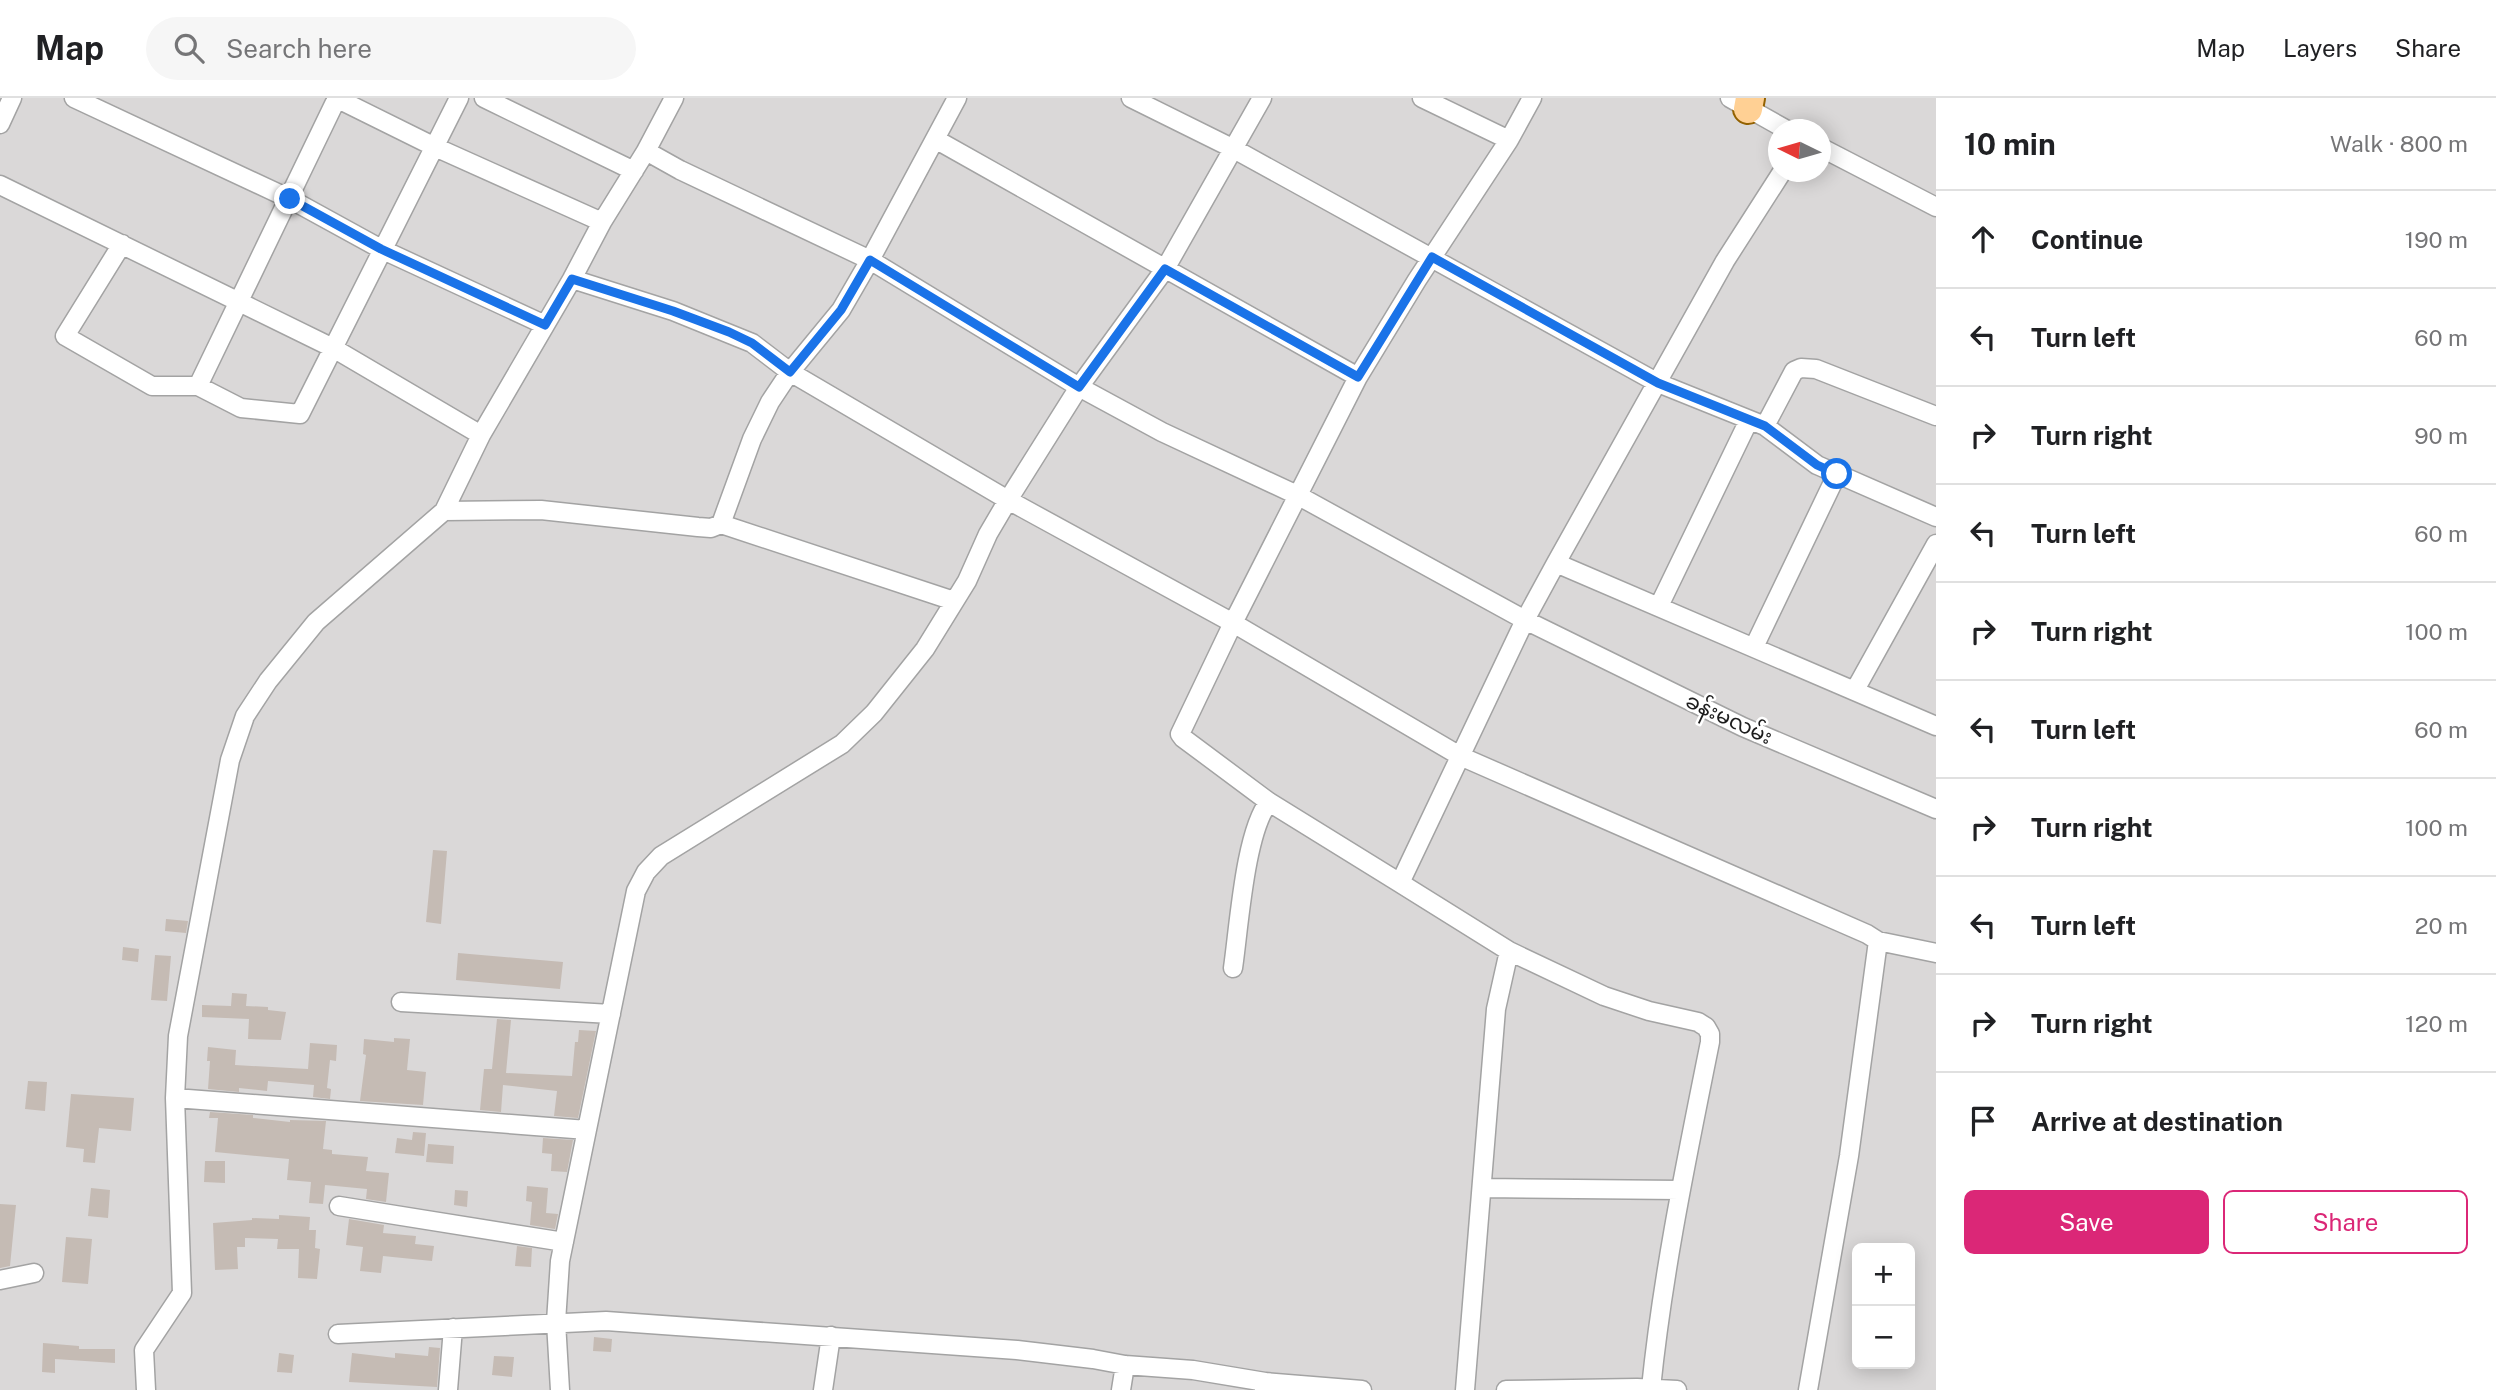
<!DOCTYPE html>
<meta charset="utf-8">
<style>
:root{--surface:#fff;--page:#f6f6f6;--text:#202124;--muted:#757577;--line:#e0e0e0;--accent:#db2777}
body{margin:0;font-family:"Public Sans","Noto Sans Myanmar",sans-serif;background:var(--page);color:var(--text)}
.controls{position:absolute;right:21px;bottom:21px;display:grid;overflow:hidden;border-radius:10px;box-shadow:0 4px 18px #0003}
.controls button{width:63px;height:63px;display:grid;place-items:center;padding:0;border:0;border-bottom:2px solid var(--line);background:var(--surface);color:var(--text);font:35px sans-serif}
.compass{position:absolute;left:1768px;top:21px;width:63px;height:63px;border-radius:50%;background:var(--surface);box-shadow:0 4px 18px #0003;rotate:275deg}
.stop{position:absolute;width:21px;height:21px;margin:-16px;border:5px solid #1a73e8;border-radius:50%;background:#fff}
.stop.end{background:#1a73e8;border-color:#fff;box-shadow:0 2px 7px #0008}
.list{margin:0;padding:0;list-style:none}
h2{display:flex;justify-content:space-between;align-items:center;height:91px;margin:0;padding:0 28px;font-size:30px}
h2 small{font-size:23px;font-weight:400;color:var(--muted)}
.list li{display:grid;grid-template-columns:46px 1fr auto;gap:21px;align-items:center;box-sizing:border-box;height:98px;padding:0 28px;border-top:2px solid var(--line)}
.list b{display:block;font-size:26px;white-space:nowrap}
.list em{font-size:23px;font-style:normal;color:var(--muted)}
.actions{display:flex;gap:14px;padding:21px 28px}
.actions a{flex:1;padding:16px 0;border:2px solid var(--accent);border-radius:10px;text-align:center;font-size:24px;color:var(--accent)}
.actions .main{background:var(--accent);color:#fff}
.icon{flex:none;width:38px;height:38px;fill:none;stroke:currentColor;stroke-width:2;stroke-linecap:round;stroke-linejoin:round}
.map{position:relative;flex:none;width:1936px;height:1292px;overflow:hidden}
header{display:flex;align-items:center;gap:42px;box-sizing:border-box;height:98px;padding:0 35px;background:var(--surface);border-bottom:2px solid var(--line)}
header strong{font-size:33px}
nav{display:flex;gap:38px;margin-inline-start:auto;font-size:24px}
.search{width:490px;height:63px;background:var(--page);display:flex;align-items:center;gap:18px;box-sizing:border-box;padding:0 24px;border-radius:38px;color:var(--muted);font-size:26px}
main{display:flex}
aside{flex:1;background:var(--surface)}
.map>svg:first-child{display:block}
.residential{fill:#dad8d8;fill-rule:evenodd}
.building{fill:#c5bbb4}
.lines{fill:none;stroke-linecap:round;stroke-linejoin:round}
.minor-casing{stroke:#a3a3a3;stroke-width:21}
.primary-casing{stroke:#936100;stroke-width:32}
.minor{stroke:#fff;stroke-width:18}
.primary{stroke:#ffd094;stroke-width:28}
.route{stroke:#1a73e8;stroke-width:9}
.labels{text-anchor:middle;stroke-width:5;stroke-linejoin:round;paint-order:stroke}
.street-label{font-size:21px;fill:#1c1c1c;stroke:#fff}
</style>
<header>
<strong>Map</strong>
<div class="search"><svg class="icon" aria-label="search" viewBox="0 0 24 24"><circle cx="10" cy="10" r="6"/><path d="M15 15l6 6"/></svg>Search here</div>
<nav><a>Map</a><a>Layers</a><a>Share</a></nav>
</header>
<main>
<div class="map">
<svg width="1936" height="1292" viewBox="0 0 1936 1292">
<rect width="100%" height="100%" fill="#eee9e0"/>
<path class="residential" d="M0 0H1936V1292H0ZM1778 32H1820V74H1778ZM1857 1150H1910V1266H1857Z"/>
<path class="building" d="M433 752 447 753 441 826 426 824Z
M166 821 188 823 186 835 165 833Z
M123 849 139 851 138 864 122 862Z
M458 855 563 864 560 891 456 882Z
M155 857 171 858 167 903 151 902Z
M232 895 247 896 246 908 268 909V912L286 914 281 942 248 941 249 921 202 919V907L231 908Z
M497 921 511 922 506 975 572 978 575 944H578L579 932 596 933 578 1020 554 1018 557 993 503 987 501 1014 480 1012 484 971H492Z
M394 940 410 941 407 972 426 974 423 1007 360 1003 366 957 363 956 364 941 394 944Z
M310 945 337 947 336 963 330 962 327 990 331 991 330 1001 313 999 314 987 268 983 267 993 239 990V994L208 991 210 963H207L208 949 236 952 235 967 308 971Z
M28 983 47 984 45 1013 25 1011Z
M71 996 134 1000 131 1033 99 1030 95 1065 83 1064 84 1051 66 1049Z
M210 1014 253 1017V1020L290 1024V1022L326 1023 323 1051 332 1052V1056L368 1059 366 1073 389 1075 386 1104 366 1101 367 1091 325 1087 323 1106 309 1105 311 1084 287 1082 289 1061 215 1054 218 1020H209Z
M413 1034 426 1035 424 1058 395 1055 397 1040 412 1042Z
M543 1040 573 1042 567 1074 551 1073 552 1056 542 1055Z
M428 1046 454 1048 453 1066 426 1064Z
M205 1063H225V1085L204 1084Z
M527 1088 548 1090 546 1115 558 1116 555 1131 530 1127 532 1104 526 1103Z
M91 1090 110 1092 108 1120 88 1118Z
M455 1092 468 1093 467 1109 454 1107Z
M0 1106 16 1107 10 1168 0 1170Z
M279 1117 310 1119 309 1132H316L315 1150 320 1151 317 1181 298 1180 299 1151H277L278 1141 245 1140V1149H237L238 1171 215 1172 213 1125 252 1122V1120L279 1121Z
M349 1121 384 1127 383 1135 416 1138 415 1146 434 1148 432 1163 383 1158 381 1175 360 1173 363 1149 346 1147Z
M66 1139 92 1141 88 1186 62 1184Z
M517 1148 532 1150 531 1169 515 1168Z
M594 1239 612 1241 611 1254 593 1253Z
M43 1245 79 1248V1251H115V1265L55 1261V1275L42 1274Z
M429 1249 440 1250 437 1289 349 1284 352 1255 395 1260V1255L428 1258Z
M279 1255 294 1257 292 1275 277 1274Z
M494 1258 514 1259 512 1279 492 1277Z"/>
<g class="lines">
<defs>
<path id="minor" d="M74 0 290 101 381 151 545 227
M336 0 435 49 602 124
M484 0 634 73
M957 0 870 162 1079 289 1162 334 1297 397 1525 522 1743 629 1936 711
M1131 0 1234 51 1658 285 1765 328 1817 367 1936 419
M1422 0 1509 42
M1730 0 1787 32
M0 26 12 0
M935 41 1358 279
M1820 49 1936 109
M0 87 333 250 481 337 572 181 602 124 646 53
M122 146 65 238 152 288H198L241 310 300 316 459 0
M572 181 673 213 752 245 790 274 1008 402 1233 525 1460 658 1867 836 1878 843
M198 288 337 0
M1765 328 1794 273 1801 270 1816 271 1936 318
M444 413 541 412 698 429 711 430 721 426 752 341 770 304 790 274 841 212 870 162 680 72 646 53 674 0
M721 426 954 503
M1556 465 1936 628
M1659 508 1749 322
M1754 549 1837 376
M1855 592 1936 446
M1400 785 1269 704 1183 640 1180 636 1233 525 1358 279 1417 182 1509 42 1532 0
M1233 870C1239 829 1245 733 1269 704
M401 904 611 916
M175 1000 587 1032
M1483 1090 1680 1092
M339 1108 564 1144
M0 1182 34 1175
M338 1236 606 1223 1017 1252 1093 1261 1125 1267 1193 1272 1265 1284 1264 1292
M1265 1284 1362 1292
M1651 1290C1663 1173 1687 1059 1710 944V936L1706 929 1698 924 1649 913 1604 898 1509 853 1400 785 1525 522 1556 465 1725 163 1782 74
M146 1292 144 1252 182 1195 175 1000 178 938 230 662 245 618 268 583 316 524 444 413 481 337
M448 1292 453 1230
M560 1292 556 1224 560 1163 636 793 646 774 661 758 842 646 874 615 925 551 967 483 988 436 1008 402 1079 289 1165 171 1262 0
M823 1292 831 1238
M1121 1292 1125 1267
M1465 1292 1496 911 1509 853
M1506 1292 1637 1290 1677 1292
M1808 1292 1849 1058 1878 843 1936 855"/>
<path id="primary" d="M1748 11 1750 0"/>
</defs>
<use href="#minor" class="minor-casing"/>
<use href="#primary" class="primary-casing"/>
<use href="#minor" class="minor"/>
<use href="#primary" class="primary"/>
</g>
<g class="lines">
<path class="route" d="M290 101 381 151 545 227 572 181 673 213 729 234 752 245 790 274 841 212 870 162 1079 289 1165 171 1358 279 1432 159 1658 285 1765 328 1817 367 1837 376"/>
</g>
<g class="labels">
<g class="street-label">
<text transform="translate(1729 621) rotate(25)" y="7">ခန်းမလမ်း</text>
</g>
</g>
</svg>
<div class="controls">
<button>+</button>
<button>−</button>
</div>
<svg class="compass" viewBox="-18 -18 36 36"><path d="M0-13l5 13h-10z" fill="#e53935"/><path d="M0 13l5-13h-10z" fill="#757577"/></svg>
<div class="stop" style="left:1837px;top:376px"></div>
<div class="stop end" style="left:290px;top:101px"></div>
</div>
<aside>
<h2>10 min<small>Walk · 800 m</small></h2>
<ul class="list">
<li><svg class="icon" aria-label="ahead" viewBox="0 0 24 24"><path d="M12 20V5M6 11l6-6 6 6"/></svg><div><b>Continue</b></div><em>190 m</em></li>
<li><svg class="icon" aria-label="left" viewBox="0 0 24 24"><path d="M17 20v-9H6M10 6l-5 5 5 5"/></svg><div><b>Turn left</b></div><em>60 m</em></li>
<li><svg class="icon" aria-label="right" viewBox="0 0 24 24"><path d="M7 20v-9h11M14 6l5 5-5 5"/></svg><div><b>Turn right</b></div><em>90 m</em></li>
<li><svg class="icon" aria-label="left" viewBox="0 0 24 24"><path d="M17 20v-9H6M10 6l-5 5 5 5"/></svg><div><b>Turn left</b></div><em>60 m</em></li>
<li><svg class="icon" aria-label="right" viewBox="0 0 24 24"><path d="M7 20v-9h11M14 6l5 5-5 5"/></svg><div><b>Turn right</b></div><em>100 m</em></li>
<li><svg class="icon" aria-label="left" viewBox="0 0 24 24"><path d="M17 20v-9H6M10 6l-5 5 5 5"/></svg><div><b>Turn left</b></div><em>60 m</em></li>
<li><svg class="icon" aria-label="right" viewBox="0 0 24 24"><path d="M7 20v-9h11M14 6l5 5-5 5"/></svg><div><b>Turn right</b></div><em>100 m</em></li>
<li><svg class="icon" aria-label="left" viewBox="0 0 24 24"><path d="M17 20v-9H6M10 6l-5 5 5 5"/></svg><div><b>Turn left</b></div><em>20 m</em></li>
<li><svg class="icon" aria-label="right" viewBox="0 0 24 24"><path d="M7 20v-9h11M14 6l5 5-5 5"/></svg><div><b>Turn right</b></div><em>120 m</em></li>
<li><svg class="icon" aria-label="arrive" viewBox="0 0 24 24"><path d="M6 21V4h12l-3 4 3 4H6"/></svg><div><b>Arrive at destination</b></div></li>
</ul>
<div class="actions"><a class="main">Save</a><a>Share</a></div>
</aside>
</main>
